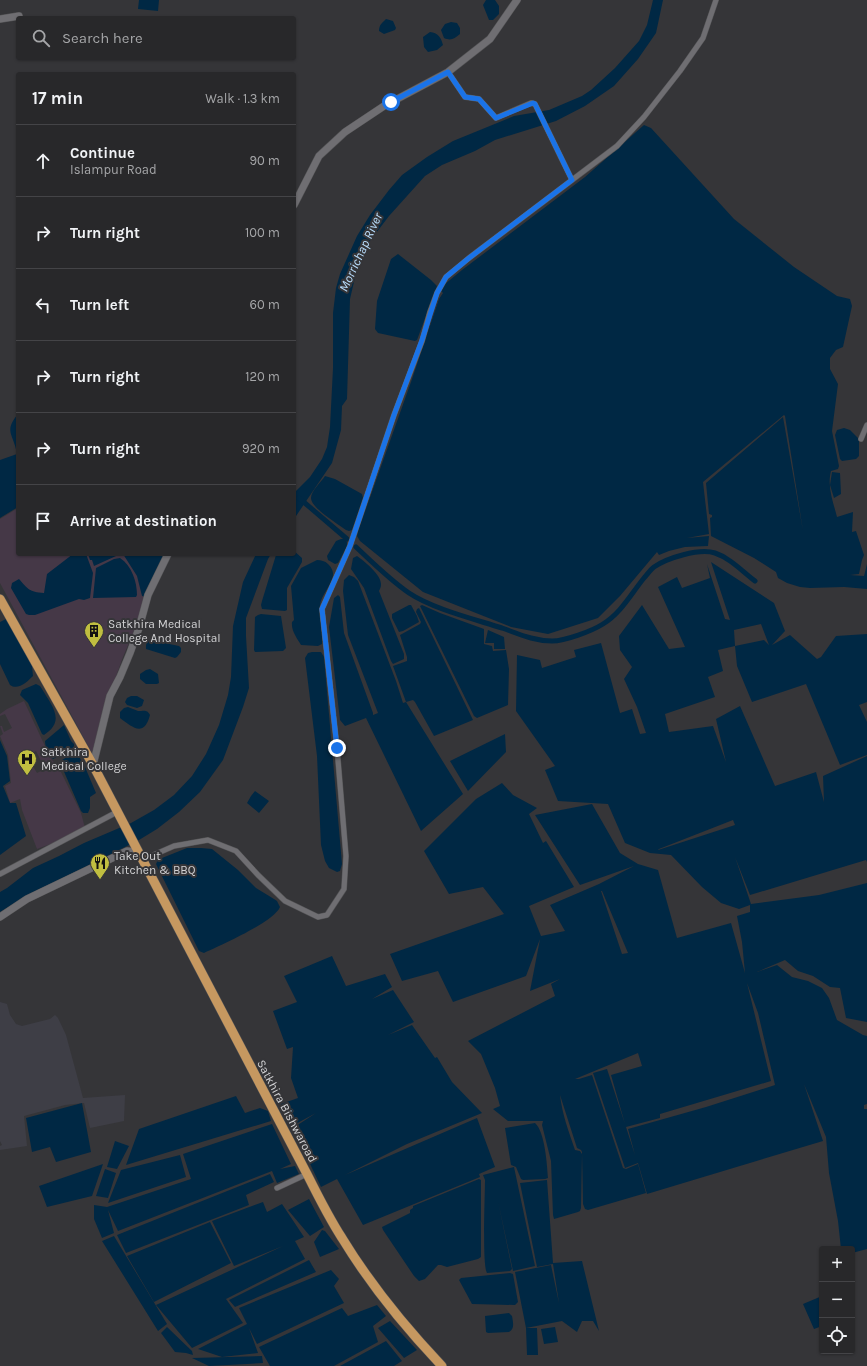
<!DOCTYPE html>
<meta charset="utf-8">
<style>
:root{--surface:#28282a;--page:#343436;--text:#f1f3f6;--muted:#a5a6a8;--line:#444447}
body{margin:0;font-family:Karla,sans-serif;background:var(--page);color:var(--text)}
.controls{position:absolute;right:12px;bottom:12px;display:grid;overflow:hidden;border-radius:4px;box-shadow:0 1px 3px #0004}
.controls button{width:36px;height:36px;display:grid;place-items:center;padding:0;border:0;border-bottom:1px solid var(--line);background:var(--surface);color:var(--text);font:20px sans-serif}
.stop{position:absolute;width:12px;height:12px;margin:-9px;border:3px solid #1a73e8;border-radius:50%;background:#fff}
.stop.end{background:#1a73e8;border-color:#fff;box-shadow:0 1px 4px #0008}
.list{margin:0;padding:0;list-style:none}
h2{display:flex;justify-content:space-between;align-items:center;height:52px;margin:0;padding:0 16px;font-size:17px}
h2 small{font-size:13px;font-weight:400;color:var(--muted)}
.list li{display:grid;grid-template-columns:26px 1fr auto;gap:12px;align-items:center;box-sizing:border-box;height:72px;padding:0 16px;border-top:1px solid var(--line)}
.list b{display:block;font-size:15px;white-space:nowrap}
.list p{margin:0;font-size:13px;white-space:nowrap;color:var(--muted)}
.list em{font-size:13px;font-style:normal;color:var(--muted)}
.icon{flex:none;width:22px;height:22px;fill:none;stroke:currentColor;stroke-width:2;stroke-linecap:round;stroke-linejoin:round}
.map{position:relative;flex:none;width:867px;height:1366px;overflow:hidden}
.search{position:absolute;background:var(--surface);box-shadow:0 1px 3px #0004;left:16px;top:16px;width:280px;height:44px;display:flex;align-items:center;gap:10px;box-sizing:border-box;padding:0 14px;border-radius:4px;color:var(--muted);font-size:15px}
.panel{position:absolute;background:var(--surface);box-shadow:0 1px 3px #0004;left:16px;top:72px;width:280px;height:484px;border-radius:4px}
.map>svg:first-child{display:block}
.built{fill:#3e3e46}
.medical{fill:#453847;fill-rule:evenodd}
.water{fill:#002844;fill-rule:evenodd}
.lines{fill:none;stroke-linecap:round;stroke-linejoin:round}
.canal{stroke:#002844;stroke-width:5}
.street-casing{stroke:#535355;stroke-width:6}
.secondary-casing{stroke:#535355;stroke-width:8}
.highway-casing{stroke:#535355;stroke-width:10}
.street{stroke:#6f6e72;stroke-width:5}
.secondary{stroke:#6f6e72;stroke-width:7}
.highway{stroke:#c69860;stroke-width:9}
.route{stroke:#1a73e8;stroke-width:5}
.labels{text-anchor:middle;stroke-width:4;stroke-linejoin:round;paint-order:stroke}
.poi-label{font-size:12px;fill:#d2d2d4;stroke:#353538;text-anchor:start}
.street-label{font-size:12px;fill:#d2d2d4;stroke:#353538}
.water-label{font-size:13px;font-style:italic;fill:#b8ddfc;stroke:#353538}
</style>
<div class="map">
<svg width="867" height="1366" viewBox="0 0 867 1366">
<rect width="100%" height="100%" fill="#353538"/>
<path class="built" d="M0 1002 7 1004 10 1015 16 1024 22 1026 50 1019 55 1015 58 1018 66 1035 83 1098 125 1095 124 1121 90 1128 84 1103 65 1105 24 1116 27 1146 0 1150V1146L2 1145 0 1141Z"/>
<path class="medical" d="M18 508V554H167L123 657 109 696 92 753 0 583V519Z
M24 701 51 759 59 768 81 813 85 828 59 841 37 849 22 810 20 799 10 803 5 786 11 783 8 755 0 736 3 734 0 726H2L4 732 12 728 5 714 0 716V714L7 709ZM36 751 45 769 37 773 31 763H32L28 755Z"/>
<path class="water" d="M139 0H159L158 11 138 9Z
M486 0H495L499 6V14L493 20H489L483 5Z
M653 0H663L656 33 638 59 614 86 585 106 556 121 495 140 475 151 442 165 425 176 389 216 370 241 357 269 350 299 347 399 342 406 341 430 332 463 294 519V493L310 477 322 459 327 447 330 427 333 368V313L336 288 340 274 357 236 370 215 389 190 402 175 427 157 453 141 514 116 549 110 582 96 591 90 615 68 639 41 647 25Z
M386 19 393 21 396 28 395 30 384 34 379 31C379 25 382 23 386 19Z
M451 22 457 23 460 28V34C454 39 451 41 444 38L441 30 445 24Z
M430 32C438 33 441 37 443 45L437 50 428 52 424 47 423 37Z
M644 125 651 128 734 219 794 267 837 296 850 299 852 306 843 347 836 350 830 358V369L838 384 832 431 839 466 838 469 831 471C827 487 833 501 837 517L853 512 852 532 856 531 864 555 862 560 859 574 850 575 864 576 867 564V589L844 587 810 588 800 587 787 583 778 578 776 572 754 558 711 536 710 518 712 517V515L709 514 706 483 783 417 803 531 785 416 784 415 703 482 709 534 687 538 709 536 708 546 685 547 669 551 659 555 657 552 620 596 598 618 548 634 511 627 423 592 360 541 357 536 358 531 411 382 439 299 443 293 439 289 462 270 585 177Z
M398 254 431 280 437 286 417 340 415 341 378 333 375 329 377 301 391 259Z
M18 414V507L0 518V460L17 454C14 434 3 432 18 414Z
M844 428 850 430 859 439V456L856 459 842 461 840 459 835 435 837 430Z
M832 472 840 473 841 494 834 498 830 485Z
M325 476 335 479 362 494 363 498 352 530 349 531 346 530C338 524 311 508 311 498 311 491 321 482 325 476Z
M341 539H344L347 542V547L338 563 335 564 328 560 327 556 336 541Z
M294 551 302 558V562L287 588V610L285 611 262 609 261 605 262 601 276 555 277 554H294Z
M73 554H86L93 573 90 598 84 600 79 599 35 615H29L26 614 11 588 12 583 19 579C28 589 29 592 44 593L47 574Z
M88 554H116V556L94 566 92 560H90Z
M123 554H166L145 597 142 596 137 576Z
M256 554H271L268 559 246 618V636L249 688 243 707 223 760 200 792 179 812 157 829 139 840 29 895 0 912V892L7 888 33 868 59 856 84 843 131 823 154 810 174 795 192 776 206 754 219 725 228 695 231 677 233 626 243 582Z
M357 556C364 561 382 575 381 585 381 587 380 589 379 591L404 654V659L393 664 391 661 364 588 351 569 353 558Z
M120 558C132 566 137 582 137 595L136 597 93 598 96 568 114 559Z
M317 560C321 560 325 561 328 564 343 578 320 592 320 606 319 619 323 631 322 644L318 646 301 645C297 638 291 631 292 622L294 620 291 586 301 568Z
M711 562 774 603 785 631 772 645 790 635 817 659 821 657 836 636 867 634V702L859 705 867 722V755L840 765 806 684 752 702 737 666 735 646 718 650 723 671 708 677 715 697 665 714 669 732 713 726 726 762 716 719 740 706 775 786 816 772 824 802 823 776 867 756V862L866 860 750 895 735 857 751 904 819 895 867 883V1022L846 1018 840 988 830 987 813 976 798 971 785 960 757 972 777 965 792 977 808 981 822 988 829 998 837 1020 863 1035 867 1036V1104L864 1105V1109H867V1249L852 1253V1249H841L838 1221 829 1173 826 1137 804 1084 823 1141 647 1194 638 1163 625 1168 593 1073 607 1069 625 1124 611 1075 642 1066 638 1053 575 1079H579L592 1075 623 1168 626 1169 638 1164 646 1193 588 1210 585 1209 583 1204 582 1152 581 1150 577 1148 560 1095C562 1114 569 1132 575 1150L580 1151 582 1154 581 1208 580 1211 578 1212 554 1219 553 1215 551 1161 542 1125 543 1121H508L493 1109 500 1106 495 1088 481 1054 468 1041 555 996 551 984 560 979 530 991 540 939 526 976 453 1002 438 971 402 981 390 954 504 914 483 887 449 894 424 851 476 799 502 783 513 795 537 808 529 814 543 843 546 841 574 887 529 906 541 936 565 931 550 905 599 884 634 866 580 885 535 815 592 804 620 853 638 864 658 870 677 938 731 923 745 973 742 942 737 916 750 912V905L739 909 721 903 702 887 671 855 650 853 625 843 608 804 558 801 545 770 555 766 516 711 517 655 540 660 542 668 576 657 574 650 601 643 620 713 632 709 640 734 646 733 637 707 624 679 632 667 620 650 619 636 642 605 669 649 685 647 658 587 677 577 682 588 710 578 707 564 725 619 730 620ZM761 624 769 645 764 640 735 646 734 630ZM733 820 735 825 658 850 659 849ZM601 891H602L628 953 622 954ZM747 983 758 1013 775 1085 706 1107 628 1129 635 1155 626 1127 660 1118V1114L771 1081Z
M349 575 354 577 358 581 396 681 403 703 406 702 393 666 407 661V657L400 635 420 624 421 622 416 612 417 609 419 608 473 720 434 736 415 702 413 700 406 702 463 794 421 831 366 718 345 726 340 720 329 627 334 598 338 595 340 597 344 633 373 713V715L378 713 348 635 343 591 344 580Z
M409 605H411L417 616 419 622 403 631 399 632 392 618V614Z
M422 605 440 613 484 629V644L492 646 493 651 506 650 509 669 508 705 477 718 474 716 422 610 420 606Z
M261 614 281 616 286 648 283 651 255 652 254 650 255 617 258 615Z
M6 619 32 666 33 676C28 681 18 691 10 685L0 664V622Z
M488 630 504 637 505 649H494V643H485Z
M150 640 179 646 181 648V652L177 657 175 658 146 649C146 644 146 642 150 640Z
M312 652H321L324 657 342 864 340 871 337 872 329 868 325 861 321 845 317 756 305 658 308 653Z
M150 669 158 674 159 683 157 684H146L140 679V674L146 670Z
M36 684 40 686 42 689C52 706 66 721 44 735L42 734 28 703 20 695 22 690Z
M131 696H137L144 700 142 706 137 708 127 705 125 702 127 698Z
M128 707C131 708 135 710 138 711 144 711 147 709 150 715 144 738 132 727 120 718V712L124 708Z
M64 725 71 741 74 744V747L53 759C49 755 45 747 45 741Z
M505 734 506 752 468 791 450 761Z
M0 740 7 756 10 781 3 786 10 803H16L26 836 0 855Z
M72 754 78 755 85 767 96 793 90 797V808L88 813H83L81 811 62 767V760Z
M255 791 269 801 259 813 247 803 251 796Z
M187 848H201L212 849 238 870 256 888 274 899 277 901 280 907C274 922 219 946 204 953L199 951 156 864 158 860 162 858Z
M332 956 346 986 385 974 392 987 372 999 393 990 414 1022 388 1035 412 1025 435 1058 437 1057 452 1082 482 1113 407 1144 345 1175 477 1118 495 1167 479 1174 480 1177 363 1225 337 1179 321 1187 293 1128 316 1113 292 1126 281 1104 298 1098 291 1078 293 1047 287 1049 273 1011 297 1002 284 976Z
M236 1096 245 1113 260 1108 268 1111 271 1121 126 1165 139 1129Z
M82 1103 91 1152 56 1162 50 1147 32 1152 26 1118Z
M535 1123C545 1132 547 1164 548 1178L545 1179 523 1180 521 1179 516 1167 511 1165 505 1128Z
M272 1124 291 1164 280 1169 295 1166 299 1174 277 1183 272 1171 118 1231 108 1210 114 1233 102 1238 94 1219V1205L107 1207 191 1179 183 1154Z
M115 1141 129 1146 117 1169 107 1167Z
M180 1155 186 1177 108 1203 121 1170Z
M103 1164 92 1196 47 1207 39 1186Z
M514 1167 535 1266 513 1271 498 1201 512 1269 510 1271 487 1273C482 1265 485 1195 485 1180L483 1175Z
M105 1169 116 1173 108 1198 96 1196Z
M270 1174 274 1182 246 1195 249 1205 126 1253 117 1235Z
M479 1179 481 1180V1257L478 1259 447 1267 441 1265H438L425 1279 419 1281 414 1276 383 1230 382 1227 410 1213V1210L413 1208V1206Z
M547 1180 553 1263 582 1261 599 1331 593 1321H582L577 1332 562 1321 526 1328 515 1272 551 1265 559 1303 553 1264 537 1267 520 1183Z
M309 1199 324 1227 310 1236 288 1210Z
M263 1202 267 1212 282 1204 304 1237 295 1241 305 1259 226 1299 243 1323 192 1348 156 1305 283 1246 234 1266 212 1221Z
M210 1222 231 1263 154 1302 127 1256Z
M322 1230 325 1231 339 1249 320 1257 314 1242Z
M114 1236 167 1324 158 1331 102 1241Z
M309 1260 316 1272 235 1307 229 1300Z
M331 1270 339 1279 334 1286 344 1303 257 1344 249 1328 258 1353 222 1357 198 1349 247 1324 239 1308Z
M510 1273 513 1274 518 1302 515 1305 472 1304 459 1280 461 1278Z
M822 1296V1326L814 1329 803 1304Z
M377 1305 386 1316 373 1326 378 1342 334 1366H270L259 1347 342 1308 348 1316Z
M509 1313 512 1316C513 1322 515 1329 509 1332L488 1333 486 1332 485 1316Z
M390 1321 417 1350 404 1358 378 1328Z
M167 1327 192 1351 193 1355 186 1353 175 1352 161 1333Z
M555 1327 558 1342 544 1344 541 1329Z
M526 1328H537L538 1355H527Z
M386 1341 402 1361 394 1366H340Z
M262 1356 263 1363 209 1366 192 1358Z"/>
<g class="lines">
<path class="canal" d="M299 498 347 539
M356 547C373 563 390 580 409 593 433 609 474 619 502 628 519 634 534 641 552 641 565 641 592 631 603 624 621 613 631 594 644 578 647 575 650 570 654 567 667 558 699 548 715 553 730 558 742 571 755 581"/>
<defs>
<path id="street" d="M448 72 465 97 479 99 496 118 531 103 535 104 572 180
M861 439 867 425
M142 860 174 846 208 840 236 851 258 875 285 901 318 917 327 915 344 889 346 856 337 748 322 609 350 546 394 415 422 341 430 312 437 293 446 277 469 258 617 146 644 117 680 71 703 38 716 0
M0 874 117 812
M277 1188 307 1174"/>
<path id="secondary" d="M0 19 19 16
M294 205 319 156 345 132 384 106 448 72 490 39 517 0
M93 765 110 696 120 677 130 653 139 628 148 595 168 554
M0 917 27 899 127 851 138 852"/>
<path id="highway" d="M0 599 93 765 307 1174C318 1196 329 1218 342 1238 370 1284 405 1327 442 1366"/>
</defs>
<use href="#street" class="street-casing"/>
<use href="#secondary" class="secondary-casing"/>
<use href="#highway" class="highway-casing"/>
<use href="#street" class="street"/>
<use href="#secondary" class="secondary"/>
<use href="#highway" class="highway"/>
</g>
<g class="lines">
<path class="route" d="M337 748 322 609 350 546 394 415 422 340 437 293 446 277 469 258 572 180 535 104 533 103 496 118 479 99 465 97 448 72 391 102"/>
</g>
<defs>
<symbol id="building-pin" viewBox="-11 -11 22 30"><path d="M0 17L-7.5 6A9.5 9.5 0 1 1 7.5 6Z" fill="#c0be40" stroke="#353538"/><path d="M-4-6H4V6H1V3H-1V6H-4ZM-2.5-4.3h1.7v1.8h-1.7ZM.8-4.3h1.7v1.8H.8ZM-2.5-1h1.7V.8h-1.7ZM.8-1h1.7V.8H.8Z" fill="#111"/></symbol>
<symbol id="hospital-pin" viewBox="-11 -11 22 30"><path d="M0 17L-7.5 6A9.5 9.5 0 1 1 7.5 6Z" fill="#c0be40" stroke="#353538"/><path d="M-5-5h3v3.5h4V-5h3V5h-3V1.5h-4V5h-3Z" fill="#111"/></symbol>
<symbol id="restaurant-pin" viewBox="-11 -11 22 30"><path d="M0 17L-7.5 6A9.5 9.5 0 1 1 7.5 6Z" fill="#c0be40" stroke="#353538"/><path d="M-5-6h1v4h1v-4h1v4h1v-4h1v5L-1.5 .5V6h-2V.5L-5-1ZM5-6V6H3V1.5H1.5Q1.5-4 5-6Z" fill="#111"/></symbol>
</defs>
<g fill-rule="evenodd">
<use href="#building-pin" x="83" y="620" width="22" height="30"/>
<use href="#hospital-pin" x="16" y="748" width="22" height="30"/>
<use href="#restaurant-pin" x="89" y="852" width="22" height="30"/>
</g>
<g class="labels">
<g class="poi-label">
<text x="108" y="628">Satkhira Medical<tspan x="108" dy="14">College And Hospital</tspan></text>
<text x="41" y="756">Satkhira<tspan x="41" dy="14">Medical College</tspan></text>
<text x="114" y="860">Take Out<tspan x="114" dy="14">Kitchen &amp; BBQ</tspan></text>
</g>
<g class="street-label">
<text transform="translate(287 1111) rotate(62)" y="4">Satkhira Bishwaroad</text>
</g>
<g class="water-label">
<text transform="translate(360 252) rotate(-65)" y="5">Morrichap River</text>
</g>
</g>
</svg>
<div class="controls">
<button>+</button>
<button>−</button>
<button><svg class="icon" aria-label="locate" viewBox="0 0 24 24"><circle cx="12" cy="12" r="6"/><path d="M12 2v4M12 18v4M2 12h4M18 12h4"/></svg></button>
</div>
<div class="stop" style="left:391px;top:102px"></div>
<div class="stop end" style="left:337px;top:748px"></div>
<div class="search"><svg class="icon" aria-label="search" viewBox="0 0 24 24"><circle cx="10" cy="10" r="6"/><path d="M15 15l6 6"/></svg>Search here</div>
<section class="panel">
<h2>17 min<small>Walk · 1.3 km</small></h2>
<ul class="list">
<li><svg class="icon" aria-label="ahead" viewBox="0 0 24 24"><path d="M12 20V5M6 11l6-6 6 6"/></svg><div><b>Continue</b><p>Islampur Road</p></div><em>90 m</em></li>
<li><svg class="icon" aria-label="right" viewBox="0 0 24 24"><path d="M7 20v-9h11M14 6l5 5-5 5"/></svg><div><b>Turn right</b></div><em>100 m</em></li>
<li><svg class="icon" aria-label="left" viewBox="0 0 24 24"><path d="M17 20v-9H6M10 6l-5 5 5 5"/></svg><div><b>Turn left</b></div><em>60 m</em></li>
<li><svg class="icon" aria-label="right" viewBox="0 0 24 24"><path d="M7 20v-9h11M14 6l5 5-5 5"/></svg><div><b>Turn right</b></div><em>120 m</em></li>
<li><svg class="icon" aria-label="right" viewBox="0 0 24 24"><path d="M7 20v-9h11M14 6l5 5-5 5"/></svg><div><b>Turn right</b></div><em>920 m</em></li>
<li><svg class="icon" aria-label="arrive" viewBox="0 0 24 24"><path d="M6 21V4h12l-3 4 3 4H6"/></svg><div><b>Arrive at destination</b></div></li>
</ul>
</section>
</div>
